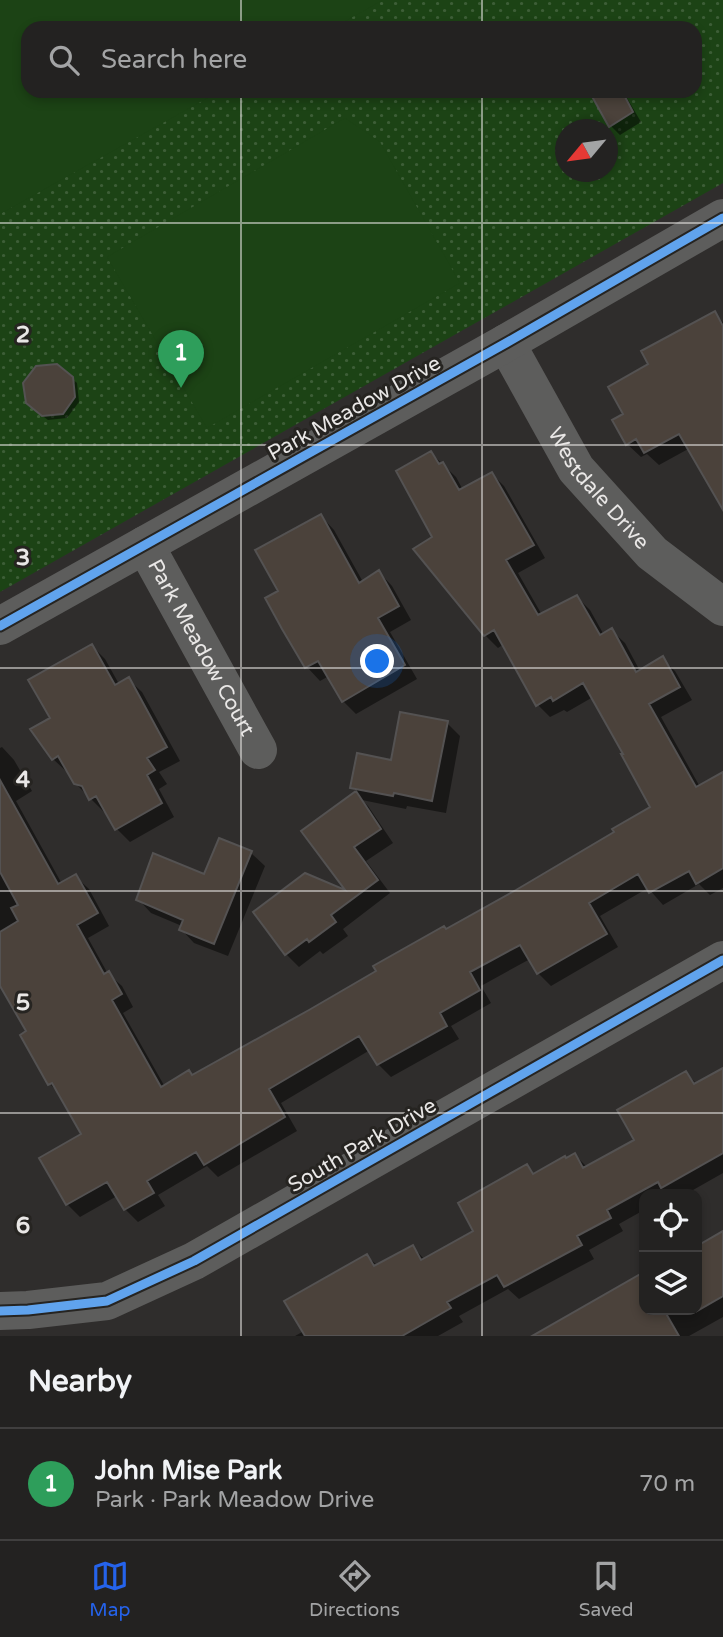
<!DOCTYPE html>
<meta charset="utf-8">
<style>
:root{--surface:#232221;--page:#2b2a2a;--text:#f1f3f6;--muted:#a3a4a5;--line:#403f3f;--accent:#2563eb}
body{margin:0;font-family:"Varela Round",sans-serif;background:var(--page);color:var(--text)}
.controls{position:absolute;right:21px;bottom:21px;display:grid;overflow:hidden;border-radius:14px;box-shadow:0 4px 10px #0003}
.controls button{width:63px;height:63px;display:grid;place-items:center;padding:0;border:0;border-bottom:2px solid var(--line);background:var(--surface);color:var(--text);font:35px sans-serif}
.compass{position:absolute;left:555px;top:119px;width:63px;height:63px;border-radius:50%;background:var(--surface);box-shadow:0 4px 10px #0003;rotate:241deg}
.you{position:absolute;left:378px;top:662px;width:24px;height:24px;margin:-18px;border:5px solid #fff;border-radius:50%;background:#1a73e8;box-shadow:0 0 0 10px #1a73e833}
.badge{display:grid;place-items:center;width:46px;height:46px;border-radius:50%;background:var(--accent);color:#fff;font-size:23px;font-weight:700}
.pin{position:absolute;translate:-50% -58px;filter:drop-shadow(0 2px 4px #0008)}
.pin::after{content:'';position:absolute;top:37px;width:24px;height:21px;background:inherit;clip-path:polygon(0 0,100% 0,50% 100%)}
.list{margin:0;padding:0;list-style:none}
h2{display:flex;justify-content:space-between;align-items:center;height:91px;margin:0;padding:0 28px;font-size:30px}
h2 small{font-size:23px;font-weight:400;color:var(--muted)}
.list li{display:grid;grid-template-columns:46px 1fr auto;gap:21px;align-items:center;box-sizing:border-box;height:112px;padding:0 28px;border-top:2px solid var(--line)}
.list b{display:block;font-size:26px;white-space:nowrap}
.list p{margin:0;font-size:23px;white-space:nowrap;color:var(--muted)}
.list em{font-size:23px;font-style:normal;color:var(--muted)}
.icon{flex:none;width:38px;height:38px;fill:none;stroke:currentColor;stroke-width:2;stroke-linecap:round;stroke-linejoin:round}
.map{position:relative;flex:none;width:723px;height:1336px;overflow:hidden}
.search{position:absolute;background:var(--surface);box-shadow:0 4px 10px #0003;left:21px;right:21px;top:21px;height:77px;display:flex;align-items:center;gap:18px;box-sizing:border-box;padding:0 24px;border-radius:21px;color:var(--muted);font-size:26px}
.sheet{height:203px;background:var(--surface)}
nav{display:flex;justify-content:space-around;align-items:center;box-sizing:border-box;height:98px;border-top:2px solid var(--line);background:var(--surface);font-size:19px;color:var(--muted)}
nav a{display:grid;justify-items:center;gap:4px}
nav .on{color:var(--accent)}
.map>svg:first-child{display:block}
.park{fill:url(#park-dots);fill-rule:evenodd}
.garden{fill:#1c4315}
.shadow{fill:#0007}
.building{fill:#4b423b;stroke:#545252;stroke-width:2}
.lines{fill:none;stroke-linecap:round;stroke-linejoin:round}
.street{stroke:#5d5d5c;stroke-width:38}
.cycleway-casing{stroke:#262421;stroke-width:13}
.cycleway{stroke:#60a3ed;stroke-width:9}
.grid{fill:none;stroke:#e9e7e6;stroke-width:2;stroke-opacity:0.55}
.labels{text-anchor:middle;stroke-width:6;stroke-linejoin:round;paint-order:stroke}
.street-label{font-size:21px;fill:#e9e7e6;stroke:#262421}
.grid-label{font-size:23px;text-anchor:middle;font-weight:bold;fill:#e9e7e6;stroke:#262421;stroke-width:6;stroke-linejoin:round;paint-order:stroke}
</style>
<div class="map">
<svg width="723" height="1336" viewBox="0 0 723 1336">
<defs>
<pattern id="park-dots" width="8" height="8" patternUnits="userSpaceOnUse" patternTransform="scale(1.75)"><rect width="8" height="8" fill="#1c4315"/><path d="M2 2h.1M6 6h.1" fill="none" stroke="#3d5e37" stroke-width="1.8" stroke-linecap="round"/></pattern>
</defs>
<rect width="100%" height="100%" fill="#2f2d2c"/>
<path class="park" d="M0 0H723V183L0 592ZM28 28H695V91H28ZM566 130H608V172H566Z"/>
<path class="garden" d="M0 0H383L333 28H28V91H220L0 214Z
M345 118 380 142 460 283 207 428 107 257Z"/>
<path class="shadow" d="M605 91H623L641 122 620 135 611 126Z
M714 313 723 322V501L690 448 659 465 647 454 641 457 627 444 625 414 651 365Z
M72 378 77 383 79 402 67 418 48 420 32 408Z
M431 453 456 477 463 490 492 474 504 486 545 558 518 573 542 615 577 597 590 610 604 635 612 631 625 643 640 671 662 659 675 671 692 700 661 717 700 787 723 774V888L710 895 699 884 663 905 648 888 600 916 618 947 551 986 538 973 530 959 481 986 491 1003 451 1026 459 1039 391 1077 378 1064 370 1050 281 1103 297 1131 218 1177 207 1166 158 1195 165 1206 138 1222 125 1209 117 1196 80 1217 67 1204 41 1159 83 1135 61 1095 50 1084 28 1032 0 983V748L2 747 14 760 32 791 16 801 62 884 76 877 89 889 109 926 88 938 108 974 122 986 133 1007 123 1013 165 1087 193 1077 310 1011 617 833 653 807 593 697 567 712 564 710 550 717 538 705 504 644 498 648 485 635 435 537Z
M321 516 334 530 363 582 379 572 392 586 411 620 390 632 417 679 356 714 343 701 329 676 320 681 307 667 283 628 281 591Z
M92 646 105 659 119 684 128 679 142 692 180 761 159 772 167 784 159 789 174 817 130 842 117 829 107 811 104 812 75 783 69 771 67 772 53 759 52 719Z
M447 723 460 736 446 813 407 806 406 809 362 800 368 806 393 843 366 861 390 893 343 929 348 936 323 954 320 951 299 967 286 954 351 894 357 792 352 787 392 762Z
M251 853 265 866 228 956 194 943 181 929 182 926 151 913 138 899 205 876Z
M723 1070V1173L686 1194H644V1210L619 1224 623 1231 589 1250 594 1259 519 1299 508 1289 459 1316 463 1322 438 1336H295L304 1331 367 1256 378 1266 413 1247 425 1260 476 1231 527 1166 535 1175 575 1155 587 1167 636 1141 686 1073 697 1084Z
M723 1233V1317L689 1336H535L642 1275 644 1276V1310H697V1248Z"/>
<path class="building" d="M589 91H622L633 112 609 127Z
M715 311 723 326V510L679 434 644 453 636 439 626 445 612 420 623 414 608 387 648 364 641 351Z
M57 364 73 377 75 397 63 414 42 416 26 403 23 383 36 366Z
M431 451 439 464 443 462 459 490 492 472 534 545 506 560 538 615 577 595 600 635 612 628 636 672 663 656 680 687 649 704 696 787 723 772V868L696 884 689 871 649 893 638 874 589 903 607 934 584 947 537 974 520 945 470 972 480 990 440 1013 447 1026 377 1065 359 1036 269 1089 285 1117 204 1165 196 1152 147 1181 154 1193 124 1210 107 1182 66 1205 39 1158 81 1134 52 1083 48 1085 20 1035 26 1031 0 986V932L18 921 11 908 18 905 0 872V780L58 884 76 874 98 913 77 925 104 974 109 971 122 994 112 1000 161 1087 189 1070 192 1075 309 1010 376 971 373 966 444 926 446 929 516 890 614 832 612 829 650 807 621 754H623L583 683 553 701 551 697 536 706 494 630 484 636 413 549 432 537 396 471Z
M321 514 359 583 379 570 399 606 378 618 405 665 342 702 318 661 305 668 282 629 265 598 278 591 255 550Z
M92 644 115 685 129 677 167 747 147 758 155 770 147 775 162 803 115 830 96 796 89 800 82 786 74 784 58 756 52 760 30 729 50 718 28 680Z
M400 712 448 721 432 801 394 793 393 796 350 788 357 753 391 760Z
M356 791 381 829 354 847 378 880 331 915 336 922 309 942 307 939 285 955 253 912 305 873 345 890 301 831Z
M219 838 252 851 214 944 179 930 183 920 136 900 153 853 204 874Z
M723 1068V1153L661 1188 658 1182 607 1210 611 1218 577 1236 582 1245 504 1287 497 1275 447 1302 451 1308 402 1336H305L284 1301 367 1254 374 1266 413 1245 421 1260 473 1231 458 1203 527 1164 533 1174 565 1156 566 1158 575 1153 583 1168 634 1140 617 1110 686 1071 694 1084Z
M723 1231V1296L697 1311V1246Z
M644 1272V1310H664L679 1336H532Z"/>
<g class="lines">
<g class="street">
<path id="s1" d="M506 343 576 469 652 553 723 607"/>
<path id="s2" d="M145 545 258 750"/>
<path d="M0 626 506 343 723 218"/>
<path d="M0 1311 28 1310 107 1301 194 1261 723 960"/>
</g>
<defs>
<path id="cycleway" d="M0 626 506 343 723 218
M0 1311 28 1310 107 1301 194 1261 723 960"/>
</defs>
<use href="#cycleway" class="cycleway-casing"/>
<use href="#cycleway" class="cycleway"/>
</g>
<path class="grid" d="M241 0V28M482 0V28M241 91V1336M482 91V1336M0 223H723M0 445H723M0 668H723M0 891H723M0 1113H723"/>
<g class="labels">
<g class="street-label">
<text transform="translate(354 408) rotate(-29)" y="7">Park Meadow Drive</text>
<text dy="7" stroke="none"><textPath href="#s1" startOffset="173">Westdale Drive</textPath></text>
<text dy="7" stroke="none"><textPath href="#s2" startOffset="117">Park Meadow Court</textPath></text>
<text transform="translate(362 1145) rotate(-30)" y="7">South Park Drive</text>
</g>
</g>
<g class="grid-label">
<text x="23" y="342">2</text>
<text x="23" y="565">3</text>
<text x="23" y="787">4</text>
<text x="23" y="1010">5</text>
<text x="23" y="1233">6</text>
</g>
</svg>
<div class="controls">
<button><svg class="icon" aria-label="locate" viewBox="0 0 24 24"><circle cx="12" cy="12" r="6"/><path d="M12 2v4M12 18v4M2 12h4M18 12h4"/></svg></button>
<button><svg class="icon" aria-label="layers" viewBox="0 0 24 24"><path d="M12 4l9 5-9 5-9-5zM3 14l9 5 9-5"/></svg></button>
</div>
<svg class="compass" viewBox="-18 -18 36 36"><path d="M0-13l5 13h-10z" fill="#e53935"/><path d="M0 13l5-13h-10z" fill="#a3a4a5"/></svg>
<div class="you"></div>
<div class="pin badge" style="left:181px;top:388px;background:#2e9e5b">1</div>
<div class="search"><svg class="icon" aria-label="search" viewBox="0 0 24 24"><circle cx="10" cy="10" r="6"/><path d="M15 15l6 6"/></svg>Search here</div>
</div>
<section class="sheet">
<h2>Nearby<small></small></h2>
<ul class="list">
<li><span class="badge" style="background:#2e9e5b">1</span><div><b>John Mise Park</b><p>Park · Park Meadow Drive</p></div><em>70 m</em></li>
</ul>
</section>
<nav>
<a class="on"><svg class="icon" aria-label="map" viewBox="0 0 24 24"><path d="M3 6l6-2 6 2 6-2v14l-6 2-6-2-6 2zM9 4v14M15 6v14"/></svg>Map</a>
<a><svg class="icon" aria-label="directions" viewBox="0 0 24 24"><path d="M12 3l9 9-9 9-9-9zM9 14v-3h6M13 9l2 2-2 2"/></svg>Directions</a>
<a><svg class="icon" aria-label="saved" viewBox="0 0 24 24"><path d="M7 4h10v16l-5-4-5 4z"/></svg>Saved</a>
</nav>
